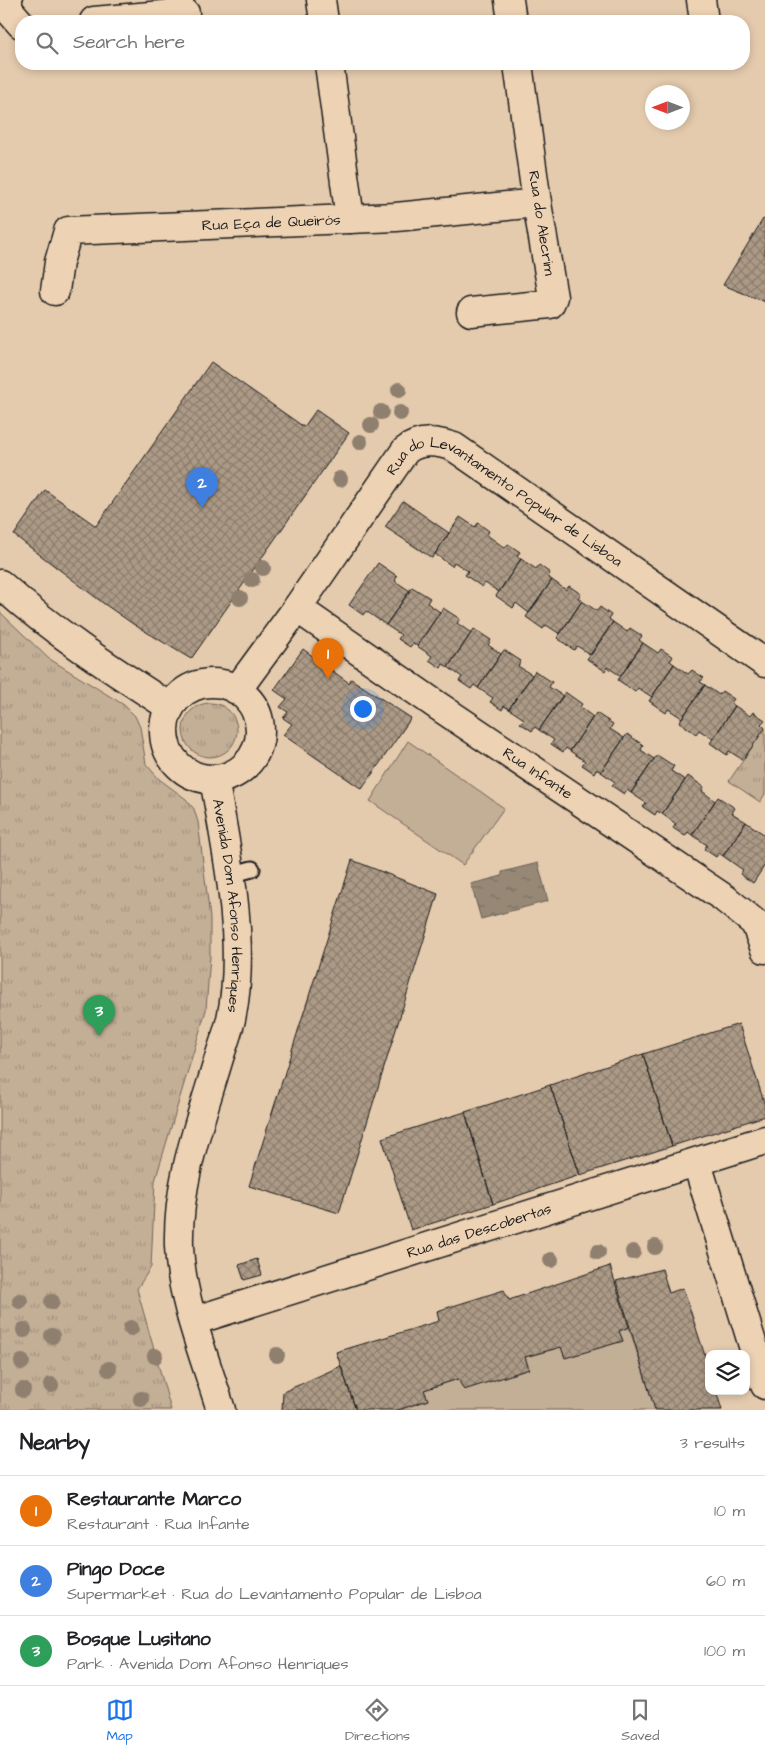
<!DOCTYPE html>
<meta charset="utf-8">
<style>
:root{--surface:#fff;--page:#f6f6f6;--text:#202124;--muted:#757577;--line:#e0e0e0;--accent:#1a73e8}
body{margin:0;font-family:"Architects Daughter",sans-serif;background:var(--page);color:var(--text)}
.controls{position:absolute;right:15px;bottom:15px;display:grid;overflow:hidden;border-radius:10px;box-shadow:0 2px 8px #0003}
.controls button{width:45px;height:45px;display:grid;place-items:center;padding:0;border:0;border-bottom:1px solid var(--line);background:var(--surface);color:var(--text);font:25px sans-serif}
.compass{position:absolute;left:645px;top:85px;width:45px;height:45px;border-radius:50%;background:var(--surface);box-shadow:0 2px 8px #0003;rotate:270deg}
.you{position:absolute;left:362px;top:708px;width:18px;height:18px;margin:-12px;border:4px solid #fff;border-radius:50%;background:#1a73e8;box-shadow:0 0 0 8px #1a73e833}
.badge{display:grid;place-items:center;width:32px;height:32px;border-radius:50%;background:var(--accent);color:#fff;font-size:16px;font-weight:700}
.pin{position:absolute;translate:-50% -41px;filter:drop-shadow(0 1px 2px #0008)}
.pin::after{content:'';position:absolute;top:26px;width:18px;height:15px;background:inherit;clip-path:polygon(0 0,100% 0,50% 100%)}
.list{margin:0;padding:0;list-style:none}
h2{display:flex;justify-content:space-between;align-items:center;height:65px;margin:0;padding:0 20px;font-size:21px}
h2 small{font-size:16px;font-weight:400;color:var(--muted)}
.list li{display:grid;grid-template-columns:32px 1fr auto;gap:15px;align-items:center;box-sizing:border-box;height:70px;padding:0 20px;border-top:1px solid var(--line)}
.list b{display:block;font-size:19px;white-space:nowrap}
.list p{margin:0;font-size:16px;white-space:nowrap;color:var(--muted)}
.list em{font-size:16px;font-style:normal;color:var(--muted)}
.icon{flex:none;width:28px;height:28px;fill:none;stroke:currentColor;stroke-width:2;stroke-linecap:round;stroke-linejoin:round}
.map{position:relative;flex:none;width:765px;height:1410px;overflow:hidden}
.search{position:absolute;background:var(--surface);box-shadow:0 2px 8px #0003;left:15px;right:15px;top:15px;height:55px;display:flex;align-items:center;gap:12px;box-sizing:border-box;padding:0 18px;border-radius:20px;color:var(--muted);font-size:19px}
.sheet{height:275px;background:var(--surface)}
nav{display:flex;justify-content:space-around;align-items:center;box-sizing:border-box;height:70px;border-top:1px solid var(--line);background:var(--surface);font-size:14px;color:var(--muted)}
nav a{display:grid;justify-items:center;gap:2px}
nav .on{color:var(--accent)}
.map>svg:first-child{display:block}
.grass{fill:url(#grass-tufts);stroke:#706559}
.garden{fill:#c3ae96;stroke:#706559}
.water{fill:url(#water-ripples);stroke:#665d52}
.building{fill:url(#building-cross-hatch);stroke:#1c1c1c}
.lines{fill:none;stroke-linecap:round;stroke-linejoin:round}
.service-casing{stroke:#1c1c1c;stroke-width:19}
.minor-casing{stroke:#1c1c1c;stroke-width:31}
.tertiary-casing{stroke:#1c1c1c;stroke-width:31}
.service{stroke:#edd2b4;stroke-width:15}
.minor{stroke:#edd2b4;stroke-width:28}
.tertiary{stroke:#edd2b4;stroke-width:28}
.tree{fill:#8e7f6e}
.labels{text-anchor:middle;stroke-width:4.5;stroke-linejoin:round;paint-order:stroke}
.street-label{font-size:15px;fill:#1c1c1c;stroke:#edd2b4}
</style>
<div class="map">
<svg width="765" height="1410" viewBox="0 0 765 1410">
<defs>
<pattern id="grass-tufts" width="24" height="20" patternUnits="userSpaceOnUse" patternTransform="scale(1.25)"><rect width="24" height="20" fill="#c3ae96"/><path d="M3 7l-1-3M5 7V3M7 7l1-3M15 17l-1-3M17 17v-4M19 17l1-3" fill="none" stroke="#a79581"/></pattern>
<pattern id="water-ripples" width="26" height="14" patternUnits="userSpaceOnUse" patternTransform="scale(1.25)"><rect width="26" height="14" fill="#978876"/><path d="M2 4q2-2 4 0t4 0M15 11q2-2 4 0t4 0" fill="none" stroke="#7a6e60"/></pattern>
<pattern id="building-cross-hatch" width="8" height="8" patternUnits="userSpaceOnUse" patternTransform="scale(1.25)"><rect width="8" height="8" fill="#ac9a86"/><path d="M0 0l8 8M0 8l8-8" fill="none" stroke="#8b7d6d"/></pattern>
</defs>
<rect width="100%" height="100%" fill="#e5cbae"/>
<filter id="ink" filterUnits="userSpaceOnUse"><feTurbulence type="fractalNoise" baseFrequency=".02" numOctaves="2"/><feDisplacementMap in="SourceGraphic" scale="10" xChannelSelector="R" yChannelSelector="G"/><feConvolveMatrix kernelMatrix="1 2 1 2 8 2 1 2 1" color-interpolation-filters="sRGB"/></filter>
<g filter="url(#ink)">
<path class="grass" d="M0 612 48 658 124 705 135 716 140 727 146 764 159 779 186 799 194 809 198 822 210 918V956L206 1010 155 1181 151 1267 137 1289 171 1410H0Z
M183 730a27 27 0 1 1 54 0a27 27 0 1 1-54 0Z
M765 728V794L760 802 729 781Z"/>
<path class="garden" d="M408 741 504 808 463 865 370 801Z
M629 1327 655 1410H398L428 1400 424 1390 458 1379 464 1389 529 1369 525 1357 561 1347 565 1357 623 1341 619 1331Z"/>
<path class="water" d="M538 863 548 901 481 919 471 884 502 876V872Z"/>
<path class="building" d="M763 219 765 220V302L723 285Z
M211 362 304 427 316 410 349 433 191 659 133 624 103 603 14 535 45 490 96 526Z
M403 501 449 533 432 558 385 527Z
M460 517 475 527 478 523 489 531 487 535 505 548 508 544 520 552 517 556 521 559 499 592 485 583 482 587 465 575 468 571 454 562 452 566 435 554Z
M521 559 536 569 539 565 550 573 548 577 552 580 529 613 516 603 513 608 496 596Z
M378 563 397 576 395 581 410 591 386 625 366 611 363 615 349 605Z
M552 580 566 590 569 586 581 594 578 598 582 601 560 634 546 625 543 629 526 617Z
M412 587 430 598 427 603 440 612 417 646 413 643 410 647 398 639 401 635 386 625Z
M582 601 597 611 600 607 611 615 609 619 613 622 591 655 577 646 574 650 557 638Z
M443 608 460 619 457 623 471 633 448 667 443 664 441 668 429 660 432 656 417 646Z
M613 622 627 632 630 628 642 636 639 640 643 643 621 676 607 667 605 671 587 659Z
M474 629 491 640 488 645 501 654 478 688 474 685 471 689 459 681 462 677 448 667Z
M643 643 658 653 661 649 673 657 670 661 674 664 652 697 638 688 635 692 618 680Z
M303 649 349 683 351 679 411 718 362 789 283 735 292 724 283 718 288 712 280 707 287 699 274 690Z
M504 650 521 661 518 666 532 675 509 709 504 706 502 710 490 702 493 698 478 688Z
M674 664 688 674 692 670 704 678 700 682 705 685 682 718 668 709 666 713 649 701Z
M535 671 552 682 549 687 563 696 539 730 535 727 532 731 520 723 524 719 509 709Z
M705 685 719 695 722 691 734 699 731 703 735 706 713 739 699 730 696 734 679 722Z
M565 692 582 704 580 707 593 717 570 751 566 748 563 752 551 744 554 740 539 730Z
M735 706 750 716 753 712 765 720 761 724 765 728 743 760 729 751 727 755 710 743Z
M596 713 613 724 610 729 624 738 601 772 596 769 594 773 582 765 585 761 570 751Z
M627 734 643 745 641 750 654 759 631 793 627 790 624 794 612 786 615 782 601 772Z
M657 755 674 766 671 771 685 780 662 814 657 811 655 815 643 807 646 803 631 793Z
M688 776 704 787 702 791 715 801 692 835 688 832 685 836 673 828 676 824 662 814Z
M718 797 735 808 732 813 746 822 723 856 719 853 716 857 704 849 707 845 692 835Z
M746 822 765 835V865L753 883 740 874 743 870 723 856Z
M352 860 438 894 339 1213 249 1186Z
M739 1024 765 1105V1116L672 1146 643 1054Z
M643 1054 672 1146 580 1175 550 1085Z
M550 1085 580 1175 493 1204 465 1112Z
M465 1112 493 1204 411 1230 382 1138Z
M257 1259 262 1275 244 1280 239 1265Z
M610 1266 629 1327 619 1331 623 1341 565 1358 561 1347 525 1357 529 1369 464 1390 458 1379 424 1390 428 1400 398 1410H356L336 1352 439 1321 437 1311 504 1290 509 1300Z
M662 1269 669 1293 683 1288 709 1368V1391H716L722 1410H655L616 1281Z
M341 1366 356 1410H282L283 1392Z"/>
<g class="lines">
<defs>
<path id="service" d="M230 875 252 869"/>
<g id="minor">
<path d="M8 0V9L21 24"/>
<path d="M321 0 324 21"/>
<path d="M509 0 512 21"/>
<path d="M701 0 704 21"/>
<path d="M94 21 185 13"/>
<path d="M329 64 350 219"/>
<path id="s1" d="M55 291 59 262 68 231 396 217 537 203"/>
<path d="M471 312 550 304 553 297 537 203 518 64"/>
<path id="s2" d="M297 608 438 706 724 898 755 923 765 949"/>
<path id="s3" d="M214 779C227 851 247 946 231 1019 228 1032 223 1045 219 1058 201 1119 177 1181 179 1246 181 1300 205 1358 221 1410"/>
<path d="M697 1163 765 1385"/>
<path id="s4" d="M193 1321 765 1140"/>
</g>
<g id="tertiary">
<path d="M0 584C52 631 111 669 170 707"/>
<circle cx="212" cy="731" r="48"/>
<path id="s5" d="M237 690 297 608 405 451C419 439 437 441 454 447L765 663"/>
</g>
</defs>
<use href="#service" class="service-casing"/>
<use href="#minor" class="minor-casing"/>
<use href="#tertiary" class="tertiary-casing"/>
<use href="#service" class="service"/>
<use href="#minor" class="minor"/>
<use href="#tertiary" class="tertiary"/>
</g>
<g class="tree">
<circle cx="399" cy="390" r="8"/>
<circle cx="381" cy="412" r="8"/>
<circle cx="400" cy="413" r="8"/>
<circle cx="371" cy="425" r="8"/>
<circle cx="360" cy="442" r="8"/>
<circle cx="340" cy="479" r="8"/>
<circle cx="263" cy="568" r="8"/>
<circle cx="252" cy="580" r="8"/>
<circle cx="240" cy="598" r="8"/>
<circle cx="655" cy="1247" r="8"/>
<circle cx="598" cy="1252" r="8"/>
<circle cx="633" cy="1252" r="8"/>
<circle cx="551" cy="1260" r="8"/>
<circle cx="20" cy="1301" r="8"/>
<circle cx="52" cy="1302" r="8"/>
<circle cx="131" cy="1328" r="8"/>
<circle cx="24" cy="1330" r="8"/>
<circle cx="52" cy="1336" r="8"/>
<circle cx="277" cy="1355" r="8"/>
<circle cx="155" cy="1356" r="8"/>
<circle cx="22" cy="1362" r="8"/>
<circle cx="109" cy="1369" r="8"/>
<circle cx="51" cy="1385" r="8"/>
<circle cx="23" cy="1390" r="8"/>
<circle cx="141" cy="1399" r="8"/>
</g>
</g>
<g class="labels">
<g class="street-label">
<text dy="5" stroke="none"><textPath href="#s1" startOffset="265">Rua Eça de Queirós</textPath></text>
<text transform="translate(542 223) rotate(81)" y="5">Rua do Alecrim</text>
<text dy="5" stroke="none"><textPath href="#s5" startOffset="406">Rua do Levantamento Popular de Lisboa</textPath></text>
<text dy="5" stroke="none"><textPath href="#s2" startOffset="292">Rua Infante</textPath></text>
<text dy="5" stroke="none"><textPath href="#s3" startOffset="128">Avenida Dom Afonso Henriques</textPath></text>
<text dy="5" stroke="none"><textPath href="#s4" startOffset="300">Rua das Descobertas</textPath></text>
</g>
</g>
</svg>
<div class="controls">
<button><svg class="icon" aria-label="layers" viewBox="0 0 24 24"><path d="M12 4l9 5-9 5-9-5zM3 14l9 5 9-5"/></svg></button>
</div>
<svg class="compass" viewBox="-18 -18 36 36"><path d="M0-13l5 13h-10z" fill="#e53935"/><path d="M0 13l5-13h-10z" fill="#757577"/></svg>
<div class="you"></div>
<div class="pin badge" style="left:328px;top:679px;background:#e8710a">1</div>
<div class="pin badge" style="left:202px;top:508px;background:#3f7fe0">2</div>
<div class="pin badge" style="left:99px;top:1036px;background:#2e9e5b">3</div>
<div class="search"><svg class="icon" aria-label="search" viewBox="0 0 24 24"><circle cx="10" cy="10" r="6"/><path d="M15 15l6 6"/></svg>Search here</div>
</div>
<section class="sheet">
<h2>Nearby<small>3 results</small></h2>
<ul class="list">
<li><span class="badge" style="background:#e8710a">1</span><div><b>Restaurante Marco</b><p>Restaurant · Rua Infante</p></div><em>10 m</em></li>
<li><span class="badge" style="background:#3f7fe0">2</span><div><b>Pingo Doce</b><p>Supermarket · Rua do Levantamento Popular de Lisboa</p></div><em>60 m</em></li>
<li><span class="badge" style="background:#2e9e5b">3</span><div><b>Bosque Lusitano</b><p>Park · Avenida Dom Afonso Henriques</p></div><em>100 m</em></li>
</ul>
</section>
<nav>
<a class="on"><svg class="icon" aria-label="map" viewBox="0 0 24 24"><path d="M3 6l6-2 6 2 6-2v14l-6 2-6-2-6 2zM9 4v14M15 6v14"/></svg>Map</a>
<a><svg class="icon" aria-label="directions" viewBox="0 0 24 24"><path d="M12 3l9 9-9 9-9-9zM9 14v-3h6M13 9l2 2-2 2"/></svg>Directions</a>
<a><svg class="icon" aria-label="saved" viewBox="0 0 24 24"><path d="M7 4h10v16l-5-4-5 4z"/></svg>Saved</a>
</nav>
